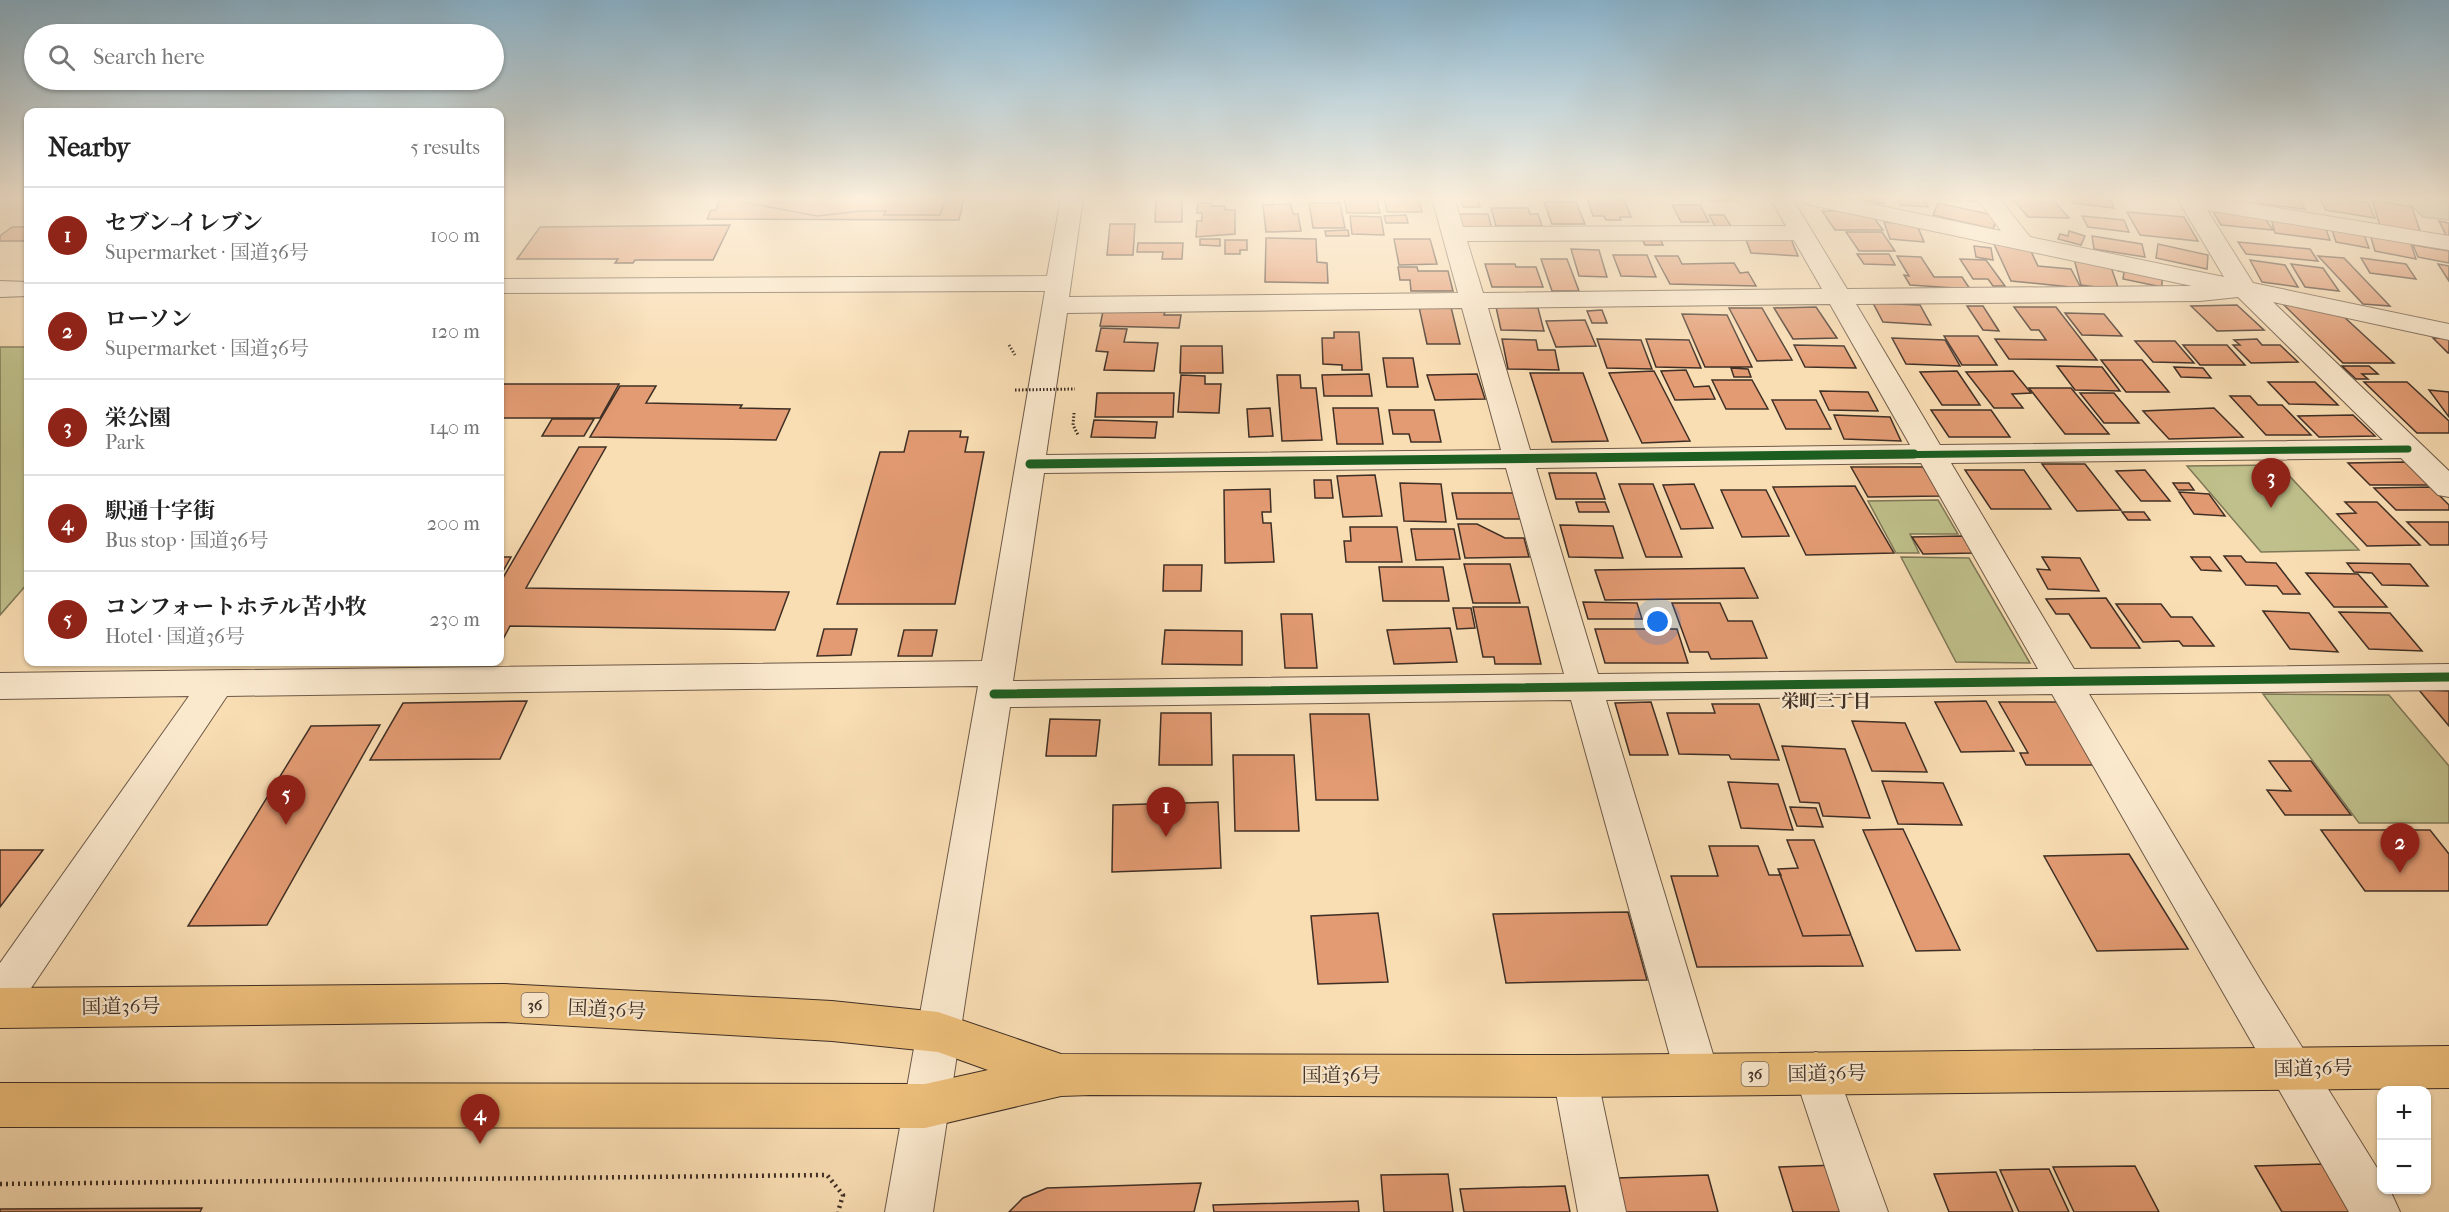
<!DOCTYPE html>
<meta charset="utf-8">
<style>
:root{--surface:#fff;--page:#f6f6f6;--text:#222;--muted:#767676;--line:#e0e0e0;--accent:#8f2418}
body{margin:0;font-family:"IM FELL French Canon","Noto Serif JP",serif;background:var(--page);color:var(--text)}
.controls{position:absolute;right:18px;bottom:18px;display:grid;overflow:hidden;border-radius:12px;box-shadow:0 2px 4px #0004}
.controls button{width:54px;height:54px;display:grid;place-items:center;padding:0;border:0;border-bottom:2px solid var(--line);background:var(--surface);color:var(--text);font:30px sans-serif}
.you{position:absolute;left:1658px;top:622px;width:21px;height:21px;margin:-15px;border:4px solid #fff;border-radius:50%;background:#1a73e8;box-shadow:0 0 0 9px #1a73e833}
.badge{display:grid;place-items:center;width:39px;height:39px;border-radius:50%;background:var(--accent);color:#fff;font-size:20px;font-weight:700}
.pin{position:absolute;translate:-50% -50px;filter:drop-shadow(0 2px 3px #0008)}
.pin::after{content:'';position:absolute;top:32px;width:21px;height:18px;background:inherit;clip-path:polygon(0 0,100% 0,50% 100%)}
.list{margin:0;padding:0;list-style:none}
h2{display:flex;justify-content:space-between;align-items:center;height:78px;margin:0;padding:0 24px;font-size:26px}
h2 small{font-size:20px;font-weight:400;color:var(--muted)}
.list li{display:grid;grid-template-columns:39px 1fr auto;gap:18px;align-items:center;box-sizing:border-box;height:96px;padding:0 24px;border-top:2px solid var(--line)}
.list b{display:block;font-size:22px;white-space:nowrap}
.list p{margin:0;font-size:20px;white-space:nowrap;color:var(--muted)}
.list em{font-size:20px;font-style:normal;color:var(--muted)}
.icon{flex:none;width:33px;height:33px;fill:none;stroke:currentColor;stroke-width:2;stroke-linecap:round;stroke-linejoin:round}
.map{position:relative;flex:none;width:2449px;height:1212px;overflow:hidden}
.search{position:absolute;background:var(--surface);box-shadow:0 2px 4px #0004;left:24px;top:24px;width:480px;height:66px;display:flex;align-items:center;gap:15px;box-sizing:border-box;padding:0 21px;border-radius:33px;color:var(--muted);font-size:22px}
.panel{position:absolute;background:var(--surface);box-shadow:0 2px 4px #0004;left:24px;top:108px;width:480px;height:558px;border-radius:12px}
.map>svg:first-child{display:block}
.green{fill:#bfc08b;stroke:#7f7858;stroke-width:1.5}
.building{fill:#e39b73;stroke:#3f2f25;stroke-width:1.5}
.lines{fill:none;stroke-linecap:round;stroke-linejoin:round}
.minor-casing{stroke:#6e5a48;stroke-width:2}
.highway-casing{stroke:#3f2f25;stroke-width:2}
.path-far1{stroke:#3f2f25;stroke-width:3;stroke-dasharray:1.5 2;stroke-linecap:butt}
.path{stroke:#3f2f25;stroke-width:4.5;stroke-dasharray:2 4;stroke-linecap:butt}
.minor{fill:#fbe9ce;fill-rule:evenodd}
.highway{fill:#ecbe7a;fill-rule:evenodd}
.path-bridge{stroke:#3f2f25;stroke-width:3;stroke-dasharray:1.5 2;stroke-linecap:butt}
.cycleway-far1-casing{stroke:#fbe9ce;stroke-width:10}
.cycleway-casing{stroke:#fbe9ce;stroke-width:13}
.cycleway-far1{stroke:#1b5e20;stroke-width:7}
.cycleway{stroke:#1b5e20;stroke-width:9}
.labels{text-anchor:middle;stroke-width:4.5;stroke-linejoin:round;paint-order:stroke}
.shield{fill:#fbe9ce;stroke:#776758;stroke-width:1.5}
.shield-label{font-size:15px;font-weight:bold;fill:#3f2f25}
.neighbourhood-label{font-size:18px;font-weight:bold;fill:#3f2f25;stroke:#fbe9ce}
.near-street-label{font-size:20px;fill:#3f2f25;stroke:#fbe9ce}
</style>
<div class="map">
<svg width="2449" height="1212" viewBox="0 0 2449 1212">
<rect width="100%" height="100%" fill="#f9ddb3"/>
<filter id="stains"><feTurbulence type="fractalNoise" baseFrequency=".00333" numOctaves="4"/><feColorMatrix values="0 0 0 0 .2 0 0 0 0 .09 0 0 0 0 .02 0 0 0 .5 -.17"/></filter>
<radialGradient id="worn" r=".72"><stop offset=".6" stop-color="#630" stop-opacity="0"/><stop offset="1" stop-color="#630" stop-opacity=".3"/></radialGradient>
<path class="green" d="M2403 198 2449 201V220L2423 217Z
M0 347H28V583L0 615Z
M2279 465 2359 550 2261 552 2187 466Z
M1938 500 1958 534H1910L1919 553H1896L1868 501Z
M1901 557 1969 558 2030 663 1956 662Z
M2263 694 2389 695 2449 766V823H2359Z"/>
<path class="building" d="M720 198H964L959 220 707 219 711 210H716Z
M751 198H946L940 215H884L886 211H861L817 216 748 203Z
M1156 198H1182V222H1155Z
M1344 198H1376L1380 213H1347Z
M1384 198H1418L1422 212H1387Z
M1460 198H1477L1480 207H1463Z
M1587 198 1624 199 1631 217H1620L1621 220H1606L1604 216H1593Z
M1706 198H1736L1738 201H1708Z
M1855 198H1886L1883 204Z
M1897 198H1924L1928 207 1900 205Z
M1937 198H1974L1976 202Z
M2012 198H2051L2069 218 2028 217Z
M2071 198H2110L2114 208 2073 203Z
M2256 198H2298L2305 209 2260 204Z
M2320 198H2339L2368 203 2375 218 2326 210Z
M2372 200 2412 207 2421 234 2380 226Z
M1544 202H1576L1585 224H1552Z
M1198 203H1211V206H1225V210H1235V234L1196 237 1197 221H1202V213H1197Z
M1309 203H1340L1345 228H1313Z
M1938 203 1998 216 1993 229 1933 215Z
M1291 204 1293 214H1298L1301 231 1266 232 1263 205Z
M1672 205H1700L1709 222H1681Z
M1491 208H1528L1530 214H1538L1542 226H1496Z
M2211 208 2261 213 2273 230 2221 225Z
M1822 211H1869L1883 230H1835Z
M2127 212 2184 217 2198 241 2140 235Z
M1459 214H1488L1492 229H1463Z
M1406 215 1408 223H1386L1384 216Z
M1709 215H1724L1732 228H1716Z
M1350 216 1381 217 1384 235 1352 234Z
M2082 216 2124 220 2129 232 2088 227Z
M2271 219 2325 227 2330 240 2275 233Z
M2439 221 2449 223V237H2447Z
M1884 222 1917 225 1924 242 1890 239Z
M1110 224H1135L1133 255H1107Z
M730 225 713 260H635L633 263H615L618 259H517L540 227Z
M12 227H28V241H0V236Z
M2331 227 2363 232 2369 248 2336 242Z
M1348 230 1349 236H1326L1325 231Z
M2069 231 2085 236 2081 245 2058 239 2060 234 2068 236Z
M2369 231 2409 238 2416 259 2375 251Z
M1846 232H1882L1895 251H1859Z
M2092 236 2142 244 2145 257 2094 249Z
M1641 237H1659L1663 245H1645Z
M1745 237 1791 239 1798 256 1751 253Z
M1266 238 1316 239 1317 262 1327 263 1328 283 1265 282Z
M1200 239H1220V246L1200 245Z
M1394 239H1430L1437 264 1399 265Z
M1225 240H1247V250H1240V254H1225Z
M1993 242 2028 245 2038 266 2071 269 2081 288 2011 281Z
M2238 242 2310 249 2318 261 2246 254Z
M1138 243H1183L1182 259H1162L1163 252H1137Z
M2158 244 2208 255 2207 269 2156 258Z
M2413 245 2449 251V263L2418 257Z
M1974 246 1991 248 1993 260 1976 257Z
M1571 249 1599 250 1607 277 1579 276Z
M1857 254H1889L1895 265 1864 264Z
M1613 255H1647L1656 277 1621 276Z
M1655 256H1678L1682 264 1734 263 1740 273 1748 272 1756 286 1670 284Z
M1897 256 1921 257 1934 277H1962L1970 289 1910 285 1904 275 1909 276Z
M2318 256 2344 258 2390 306 2363 304Z
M2361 258 2406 264 2416 279 2370 273Z
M1541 259H1567L1579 291H1552Z
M1960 259 1986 260 2005 286H1993L1988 279H1973Z
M2074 259 2110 264 2119 290 2081 285Z
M2250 260 2285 265 2298 287 2262 282Z
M1485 264H1515L1516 267H1536L1543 287H1492Z
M2291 264 2323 268 2339 291 2305 287Z
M2438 264 2449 266V281Z
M2119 266 2162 275V287L2123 279 2124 272 2118 271Z
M1398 267H1417L1418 271H1448L1453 291H1411L1410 280H1400Z
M1873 303 1920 305 1931 325 1883 322Z
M2282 303 2343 316 2394 363H2343Z
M2237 305 2264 330 2217 331 2191 306Z
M1967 306H1983L1999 331 1983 330Z
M1419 307H1451L1460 344H1427Z
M1496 307 1538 308 1544 331 1501 330Z
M1816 307 1837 338 1793 339 1774 308Z
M2014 307H2056L2097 360 2009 359 1995 339 2046 340 2039 330H2031Z
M1729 308H1762L1792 360 1757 361Z
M1602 310 1607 323H1592L1587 311Z
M1103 311 1165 312 1164 315H1181L1179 328 1100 326Z
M2065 313 2104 314 2122 336 2082 335Z
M1682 314 1727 315 1752 367H1705Z
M1585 320 1596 346 1556 347 1546 321Z
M1101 328 1127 329 1124 342 1158 343 1154 371 1104 370 1108 352 1096 351Z
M1334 332H1359L1362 370H1342V365L1323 364 1322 338H1334Z
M1944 336H1978L1997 365H1962Z
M1892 338 1945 340 1960 366 1906 364Z
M2433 338H2449V353H2448Z
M1502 339 1536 340 1538 350H1555L1559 370 1508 369Z
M1597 339 1641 340 1652 369 1607 368Z
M1646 339 1689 340 1701 368 1656 367Z
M2257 339 2262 345H2280L2298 362 2251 363 2233 345H2240L2234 340Z
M2135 341H2175L2194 363 2153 362Z
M1794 345 1844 346 1856 368 1805 367Z
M2183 345H2227L2245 365H2200Z
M1181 346H1222L1223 373H1180Z
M1383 358H1413L1418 387H1387Z
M2101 360H2142L2169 392H2126Z
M2057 366 2102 367 2120 391 2075 390Z
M2342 366H2369L2378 374H2362L2368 379H2356Z
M2174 367 2203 368 2211 378 2181 377Z
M1731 368 1748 369 1751 377H1734Z
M1686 370 1694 387 1709 386 1715 399 1675 400 1661 371Z
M1654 371 1690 441 1642 443 1609 373Z
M1957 371 1980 405H1942L1920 372Z
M2013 371 2031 393 2012 394 2023 408H1994L1966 372Z
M1530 373H1583L1608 441 1552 442Z
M1369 374 1372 396H1324L1322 375Z
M1477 374 1485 399 1435 400 1427 375Z
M1181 375 1205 376V384H1221L1219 413 1178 412Z
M1277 375H1300L1301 388H1316L1322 440 1282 441Z
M1712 380H1752L1768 409H1726Z
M2268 382H2315L2338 405 2289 404Z
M2364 382H2407L2449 421V433H2417Z
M500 384H619L600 418H500Z
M620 386H656L646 403 742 405 740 408 790 409 776 440 590 437Z
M2029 388H2071L2109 434H2065Z
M2429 390 2449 392V417Z
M1820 391 1868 392 1878 411 1829 410Z
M1097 393H1174L1173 417H1095Z
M2080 393H2114L2139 423H2104Z
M2230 396H2250L2258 405H2282L2311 435H2266Z
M1772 400H1816L1831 429H1786Z
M1270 408 1273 436 1249 437 1247 409Z
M1333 408H1378L1383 444H1337Z
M2214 408 2243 437 2169 439 2143 411Z
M1389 410H1434L1441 442H1411L1409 434H1393Z
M1931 410H1991L2010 437H1949Z
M1834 415 1890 417 1901 441 1844 439Z
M2353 415 2375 436 2319 437 2298 416Z
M552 419H594L584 436H542Z
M1094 420 1157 422 1155 438 1091 437Z
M909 431H961L960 437H968L965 452H984L955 604H837L880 452H904Z
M579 447H606L526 588 789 592 775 630 510 626 500 645V583Z
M2406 462 2429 485H2370L2348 463Z
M2042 464H2085L2121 510 2077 511Z
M1851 467H1923L1941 496 1868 497Z
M1965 470H2024L2051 509H1991Z
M2145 470 2170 501H2141L2116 471Z
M1549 473H1596L1605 499H1556Z
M1375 475 1382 516 1343 517 1337 476Z
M1314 480H1331L1333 498H1315Z
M1400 483 1441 484 1446 522 1404 521Z
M2173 483H2189L2194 490H2178Z
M1619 484H1653L1682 557H1646Z
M1694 484 1713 528 1681 529 1663 485Z
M1855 486 1894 553 1806 555 1773 487Z
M2431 487 2449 505V510H2396L2374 488Z
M1270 489 1271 512H1262L1263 523H1271L1274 562 1225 563 1224 490Z
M1721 490H1766L1789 536 1742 537Z
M2179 492 2209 494 2225 516 2194 514Z
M1452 493H1513L1520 519H1457Z
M1576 502H1605L1609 512H1579Z
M2345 502H2377L2420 545 2367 546 2337 514 2356 513Z
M2122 512H2144L2150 520H2128Z
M2407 522H2449V545H2430Z
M1458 524H1477L1505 538H1524L1529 557 1465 558Z
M1560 525 1613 526 1623 558 1569 557Z
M1350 527H1397L1402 562H1346L1344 541H1351Z
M1411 529H1454L1460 559 1416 560Z
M1963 536 1974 553 1923 554 1912 537Z
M2224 556H2241L2246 562 2276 563 2300 594H2283L2277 586 2246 585Z
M500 557H511L502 573H500Z
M2042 557 2080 558 2099 591 2048 589 2037 569 2050 570Z
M2191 557H2210L2221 571 2201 570Z
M2347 563 2410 564 2428 586 2382 585 2372 573 2354 572Z
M1464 564H1510L1520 603H1473Z
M1164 565H1202L1201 591H1163Z
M1379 567H1443L1449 601H1383Z
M1744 568 1758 598 1605 600 1595 570Z
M2306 573 2358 574 2387 607H2334Z
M2106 598 2140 648H2091L2069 614H2056L2046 599Z
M1583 602 1637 603 1642 619H1588Z
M1672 603H1720L1728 621H1752L1767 658 1711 659 1708 652H1690Z
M2116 604H2161L2171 617H2192L2214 646H2183L2179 641 2143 642Z
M1473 607H1528L1541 664H1495L1494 657H1483Z
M1453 608H1471L1475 628 1457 629Z
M2263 611 2309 613 2338 652 2290 649Z
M2339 612 2390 613 2422 651 2369 649Z
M1281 614H1312L1317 668H1285Z
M1450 628 1457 662 1394 664 1387 630Z
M824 629H857L851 655 817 656Z
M1595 629H1677L1688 663H1605Z
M904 630H937L932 656H898Z
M1165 630 1242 631V665L1162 664Z
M2419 690 2449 691V726Z
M527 701 500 759 370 760 403 703Z
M1986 701 2014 751 1961 752 1935 702Z
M1651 702 1668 755H1630L1615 703Z
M1999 702H2061L2099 765H2026L2020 753H2028Z
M1712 704H1759L1779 760 1731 759 1729 755 1679 754 1667 713H1715Z
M1161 713H1211L1212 765H1159Z
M1310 714H1369L1378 800H1316Z
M1050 719 1100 720 1096 756H1046Z
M1852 721 1905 723 1927 772 1872 771Z
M380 725 267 925 188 926 311 726Z
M1782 746 1845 749 1870 818 1823 816 1819 803 1800 802Z
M1233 755H1294L1299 831H1235Z
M2269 761H2311L2351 815H2285L2267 790 2291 791Z
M1882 781 1943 783 1962 825 1898 824Z
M1728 782 1778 784 1793 830 1741 828Z
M1218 802 1221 868 1112 872 1113 805Z
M1790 807 1816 808 1823 827 1797 826Z
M1903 829 1960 950 1916 951 1863 830Z
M2321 830H2430L2449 854V891H2365Z
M1787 840H1814L1851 935 1803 936 1778 869 1798 868Z
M1787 840H1814L1863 966 1697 967 1671 876H1718L1709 846H1758L1769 875H1781L1778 869 1798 868Z
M0 850H43L0 907Z
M2129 854 2188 949 2097 951 2044 856Z
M1628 912 1647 980 1506 983 1493 914Z
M1378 913 1388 982 1318 984 1311 916Z
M2325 1164 2354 1212H2282L2255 1166Z
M1837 1165 1853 1212H1793L1779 1167Z
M2135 1166 2159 1212H2074L2053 1167Z
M2049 1169 2069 1212H2019L2000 1170Z
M1996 1172 2013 1212H1949L1934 1174Z
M1448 1174 1453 1212H1384L1381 1175Z
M1708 1175 1718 1212H1625L1617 1178Z
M1201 1183 1194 1212H1009L1023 1198 1047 1188Z
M1565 1186 1570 1212H1464L1460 1189Z
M1358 1201 1359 1212H1214L1213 1205Z
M202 1208 200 1212H0V1209Z"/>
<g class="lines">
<defs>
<path id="minor" d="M1061 198H1083L1069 297 1458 293 1432 198H1454L1463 227 1786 226 1770 198H1792L1847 289 2192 286 1811 205 1803 203 1800 198H1842L2001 231 1977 198H1999L2030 237 2224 277 2177 198H2217L2449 236V250L2207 210 2253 283 2449 324V340L2273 302 2449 471V497L2438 495 2401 458 1951 463 2074 669 2449 664V690L2089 694 2261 981 2382 1176V1190H2390L2400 1212H2349L2052 694 1606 700 1719 1074 1713 1089 1697 1095 1681 1089 1675 1074 1571 700 1010 707 933 1212H885L978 686 227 696 15 1012 0 1017V963L189 696 0 699V673L982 661 1045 291 500 293V279L1047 276ZM1794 240 1822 289 1483 293 1467 241ZM2238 297 2383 440 1940 445 1856 304 2200 301ZM1830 304 1910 445 1530 450 1488 308ZM1462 308 1501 450 1046 455 1067 313ZM1921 463 2038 669 1598 674 1536 468ZM1506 468 1564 674 1013 681 1044 473Z
M0 281 28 282V296L0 297Z
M1816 1052 1832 1058 1888 1212H1840L1794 1073 1800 1058Z
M1575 1055 1591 1061 1597 1076 1626 1212H1578L1553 1076 1559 1061Z"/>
<path id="highway" d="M504 984 832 1001 938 1012 1061 1054 1575 1055 2449 1046V1088L1575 1097 1090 1095 1061 1096 925 1128 0 1127V1083L925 1084 988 1070 938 1052 832 1041 504 1022 0 1028V988Z"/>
</defs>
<use href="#minor" class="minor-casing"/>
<use href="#highway" class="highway-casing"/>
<path class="path-far1" d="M1009 345 1015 355
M1074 413 1073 425 1078 435"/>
<path class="path" d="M0 1184 827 1175 843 1195 838 1212"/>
<use href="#minor" class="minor"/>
<use href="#highway" class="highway"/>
<path class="path-bridge" d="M1015 390 1075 389"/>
<defs>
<path id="cycleway-far1" d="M1776 456 2408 449"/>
<path id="cycleway" d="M1030 464 1914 454
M994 694 2449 677"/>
</defs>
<use href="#cycleway-far1" class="cycleway-far1-casing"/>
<use href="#cycleway" class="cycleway-casing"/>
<use href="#cycleway-far1" class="cycleway-far1"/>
<use href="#cycleway" class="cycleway"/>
</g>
<linearGradient id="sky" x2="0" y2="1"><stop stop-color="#8ab7d2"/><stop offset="0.54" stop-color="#fcf0dd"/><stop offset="1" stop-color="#fcf0dd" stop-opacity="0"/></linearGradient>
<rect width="2449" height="367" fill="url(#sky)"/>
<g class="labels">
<g class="shield">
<rect x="521.5" y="993" width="27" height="24" rx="4.5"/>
<rect x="1741.5" y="1062" width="27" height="24" rx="4.5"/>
</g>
<g class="shield-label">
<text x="535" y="1010">36</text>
<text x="1755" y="1079">36</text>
</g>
<g class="neighbourhood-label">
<text x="1826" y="707">栄町三丁目</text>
</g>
<g class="near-street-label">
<text transform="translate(121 1006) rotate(-1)" y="7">国道36号</text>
<text transform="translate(607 1009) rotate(3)" y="7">国道36号</text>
<text transform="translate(2313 1068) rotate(-1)" y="7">国道36号</text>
<text transform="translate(1827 1073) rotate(-1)" y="7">国道36号</text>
<text x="1341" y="1082">国道36号</text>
</g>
</g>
<rect width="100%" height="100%" filter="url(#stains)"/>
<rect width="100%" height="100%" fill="url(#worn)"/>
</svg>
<div class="controls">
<button>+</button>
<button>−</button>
</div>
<div class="you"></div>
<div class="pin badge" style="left:1166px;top:837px">1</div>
<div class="pin badge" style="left:2400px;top:873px">2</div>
<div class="pin badge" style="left:2271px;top:508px">3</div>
<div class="pin badge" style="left:480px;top:1144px">4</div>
<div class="pin badge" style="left:286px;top:825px">5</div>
<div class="search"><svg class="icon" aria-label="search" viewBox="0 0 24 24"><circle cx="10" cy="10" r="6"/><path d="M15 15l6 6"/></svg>Search here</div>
<section class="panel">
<h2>Nearby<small>5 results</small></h2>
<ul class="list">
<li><span class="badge">1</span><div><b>セブン-イレブン</b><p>Supermarket · 国道36号</p></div><em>100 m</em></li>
<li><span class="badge">2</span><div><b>ローソン</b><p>Supermarket · 国道36号</p></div><em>120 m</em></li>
<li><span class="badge">3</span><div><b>栄公園</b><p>Park</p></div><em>140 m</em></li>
<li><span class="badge">4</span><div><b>駅通十字街</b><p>Bus stop · 国道36号</p></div><em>200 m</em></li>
<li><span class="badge">5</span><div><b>コンフォートホテル苫小牧</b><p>Hotel · 国道36号</p></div><em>230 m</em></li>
</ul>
</section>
</div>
